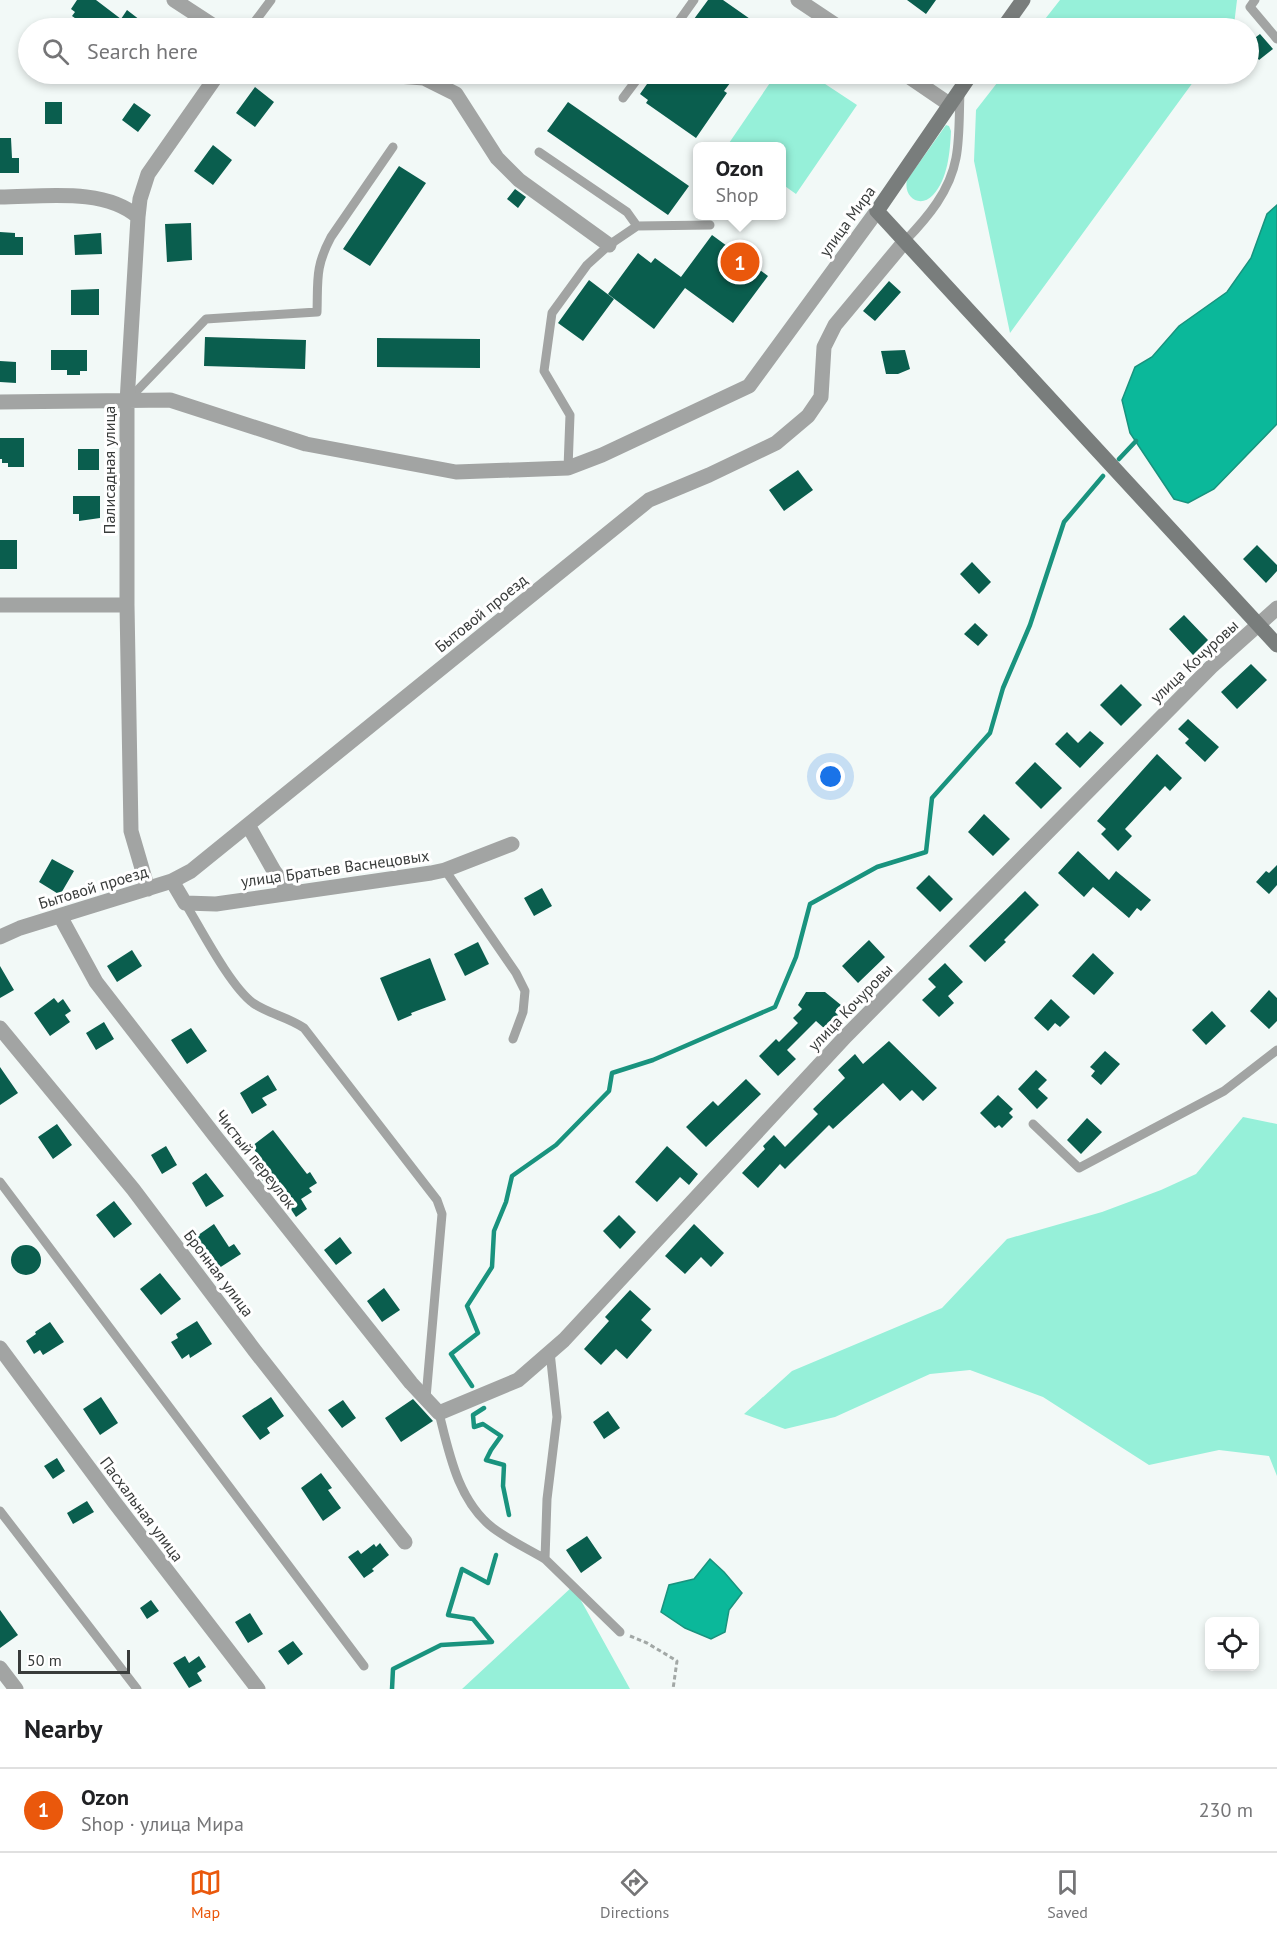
<!DOCTYPE html>
<meta charset="utf-8">
<style>
:root{--surface:#fff;--page:#f2f2f2;--text:#202124;--muted:#757577;--line:#e0e0e0;--accent:#ea580c}
body{margin:0;font-family:"PT Sans",sans-serif;background:var(--page);color:var(--text)}
.controls{position:absolute;right:18px;bottom:18px;display:grid;overflow:hidden;border-radius:9px;box-shadow:0 3px 9px #0003}
.controls button{width:54px;height:54px;display:grid;place-items:center;padding:0;border:0;border-bottom:2px solid var(--line);background:var(--surface);color:var(--text);font:30px sans-serif}
.scale{position:absolute;left:18px;bottom:15px;width:112px;box-sizing:border-box;padding-left:6px;border:3px solid #393c3b;border-top:0;font-size:16px;line-height:21px;white-space:nowrap;color:#393c3b;-webkit-text-stroke:4px #fff;paint-order:stroke}
.you{position:absolute;left:831px;top:777px;width:21px;height:21px;margin:-15px;border:4px solid #fff;border-radius:50%;background:#1a73e8;box-shadow:0 0 0 9px #1a73e833}
.badge{display:grid;place-items:center;width:39px;height:39px;border-radius:50%;background:var(--accent);color:#fff;font-size:20px;font-weight:700}
.pin{position:absolute;translate:-50% -50%;border:3px solid #fff;box-shadow:0 2px 6px #0006}
.popup{position:absolute;left:693px;top:142px;width:93px;height:78px;box-sizing:border-box;display:grid;place-content:center;border-radius:9px;background:var(--surface);filter:drop-shadow(0 2px 4px #0005);font-size:20px;white-space:nowrap;color:var(--muted)}
.popup b{font-size:22px;color:var(--text)}
.popup::after{content:'';position:absolute;left:50%;top:100%;margin-left:-12px;border:12px solid transparent;border-top-color:var(--surface)}
.list{margin:0;padding:0;list-style:none}
h2{display:flex;justify-content:space-between;align-items:center;height:78px;margin:0;padding:0 24px;font-size:26px}
h2 small{font-size:20px;font-weight:400;color:var(--muted)}
.list li{display:grid;grid-template-columns:39px 1fr auto;gap:18px;align-items:center;box-sizing:border-box;height:84px;padding:0 24px;border-top:2px solid var(--line)}
.list b{display:block;font-size:22px;white-space:nowrap}
.list p{margin:0;font-size:20px;white-space:nowrap;color:var(--muted)}
.list em{font-size:20px;font-style:normal;color:var(--muted)}
.icon{flex:none;width:33px;height:33px;fill:none;stroke:currentColor;stroke-width:2;stroke-linecap:round;stroke-linejoin:round}
.map{position:relative;flex:none;width:1277px;height:1689px;overflow:hidden}
.search{position:absolute;background:var(--surface);box-shadow:0 3px 9px #0003;left:18px;right:18px;top:18px;height:66px;display:flex;align-items:center;gap:15px;box-sizing:border-box;padding:0 21px;border-radius:33px;color:var(--muted);font-size:22px}
.sheet{height:162px;background:var(--surface)}
nav{display:flex;justify-content:space-around;align-items:center;box-sizing:border-box;height:84px;border-top:2px solid var(--line);background:var(--surface);font-size:16px;color:var(--muted)}
nav a{display:grid;justify-items:center;gap:3px}
nav .on{color:var(--accent)}
.map>svg:first-child{display:block}
.green{fill:#96f0d9}
.water{fill:#0bb89a;stroke:#19937e;stroke-width:1.5}
.lines{fill:none;stroke-linecap:round;stroke-linejoin:round}
.stream{stroke:#19937e;stroke-width:4.5}
.building{fill:#0a5e4e}
.path{stroke:#a2a8a6;stroke-width:3;stroke-dasharray:4.5 3;stroke-linecap:butt}
.lane{stroke:#a2a4a3;stroke-width:9}
.street{stroke:#a2a4a3;stroke-width:15}
.secondary{stroke:#797d7c;stroke-width:15}
.labels{text-anchor:middle;stroke-width:6;stroke-linejoin:round;paint-order:stroke}
.street-label{font-size:16px;fill:#393c3b;stroke:#fff}
</style>
<div class="map">
<svg width="1277" height="1689" viewBox="0 0 1277 1689">
<rect width="100%" height="100%" fill="#f2f9f7"/>
<path class="green" d="M1060 0H1237L1234 25 1232 28H1038Z
M776 74H810L857 105 796 194 782 184V146H727Z
M1004 74H1199L1010 333 974 161 976 110Z
M946 125 949 126 951 131C950 152 948 179 933 195 920 209 903 197 907 180Z
M1243 1117 1277 1124V1476L1269 1456 1219 1450 1149 1465 1043 1397 970 1370 930 1374 835 1417 785 1429 744 1414 792 1371 942 1308 1007 1239 1102 1212 1161 1190 1196 1174Z
M573 1586 630 1689H462Z"/>
<path class="water" d="M1277 205V424L1214 489 1188 503 1174 499 1130 433 1122 400 1135 367 1152 357 1179 326 1227 292 1251 258 1267 214Z
M710 1559 724 1572 742 1593 729 1610 725 1632 711 1639 685 1628 661 1612 669 1585 694 1579Z"/>
<g class="lines">
<path class="stream" d="M1119 459 1136 441
M472 1386 451 1354 478 1333 467 1306 492 1267 494 1231 506 1202 512 1176 556 1145 609 1091 612 1073 653 1060 775 1007 796 957 810 904 877 867 926 852 932 798 990 733 1003 688 1030 625 1064 522 1103 476
M484 1408 473 1415 474 1427 483 1424 501 1436 491 1450 486 1460 504 1465 503 1486 509 1515
M392 1689 393 1669 441 1645 492 1642 473 1619 448 1615 462 1569 488 1583 496 1555"/>
</g>
<path class="building" d="M77 0H96L121 19 127 10 140 20 134 28H89L72 16 75 12 71 9Z
M708 0H723L763 28H698L701 24 694 19Z
M907 0H936L926 14Z
M1260 34 1273 49 1259 60 1248 46V43Z
M654 74 662 79 666 74H737L724 91 727 93 696 138 646 103 648 100 640 94Z
M255 87 274 102 255 127 236 113Z
M45 102H62V124H45Z
M568 102 689 186 668 215 547 131Z
M134 103 151 115 138 132 122 120Z
M0 138H11L12 158H19V173H0Z
M213 145 232 160 213 185 194 171Z
M399 166 426 183 370 266 343 249Z
M515 189 526 197 518 208 507 199Z
M191 223 192 260 167 262 165 224Z
M0 232 15 233V237H23V255H0Z
M101 233 102 254 75 255 74 235Z
M712 235 768 276 733 323 685 288 654 329 608 294 638 253 651 263 655 258 681 277Z
M589 280 614 299 583 341 558 323Z
M889 281 901 292 875 321 863 311Z
M99 289V315H71V290Z
M205 337 306 340 305 369 204 366Z
M377 338 480 339V368L377 367Z
M51 350H87V371H80V375H67V370H51Z
M905 350 910 369 898 374H886L881 351Z
M0 361 16 362V383L0 382Z
M0 438H24V467H8V463H2V459H0Z
M78 449H99V470H78Z
M798 470 813 490 784 511 769 490Z
M73 496H100V518L79 521V514H73Z
M0 540H17V569H0Z
M1257 545 1277 565V571L1266 583 1243 559Z
M972 562 991 582 979 594 960 574Z
M1184 615 1208 640 1193 655 1169 629Z
M975 623 988 635 978 646 964 634Z
M1251 664 1267 680 1237 709 1221 692Z
M1121 684 1142 705 1121 726 1100 705Z
M1188 719 1219 747 1205 762 1185 743 1189 739 1178 729Z
M1090 731 1104 743 1080 768 1055 744 1067 732 1078 743Z
M1157 754 1182 778 1170 791 1165 786 1125 829 1132 836 1118 851 1101 834 1106 829 1097 821Z
M1035 762 1062 788 1041 809 1015 783Z
M984 814 1010 839 993 856 968 832Z
M1078 851 1109 880 1116 871 1151 900 1141 911 1137 908 1129 918 1093 887 1084 897 1058 873Z
M52 859 74 871 60 895 39 882Z
M1277 865V885L1269 894 1256 882 1266 871 1269 873Z
M929 875 953 899 940 912 916 888Z
M542 888 552 906 534 916 524 898Z
M1025 891 1039 905 1004 940 1006 942 985 962 969 946Z
M869 940 885 957 858 983 842 966Z
M478 942 489 964 465 976 454 954Z
M132 950 142 966 117 982 107 966Z
M1093 953 1114 973 1094 995 1072 976Z
M430 958 446 1000 411 1013 412 1015 398 1021 380 978Z
M945 963 963 982 948 996 954 1003 939 1017 922 1000 936 987 928 979Z
M0 966 14 990 0 998Z
M1269 990 1277 998V1021L1269 1029 1250 1011Z
M806 992H825L841 1005 835 1012 838 1015 825 1029 816 1021 787 1050 796 1059 778 1076 759 1056 776 1039 779 1042 798 1023 793 1018 802 1009 798 1005Z
M54 998 58 1003 63 999 71 1011 65 1015 70 1022 50 1036 34 1013Z
M1051 999 1070 1017 1060 1027 1055 1023 1048 1031 1034 1018Z
M1212 1011 1226 1026 1206 1045 1192 1030Z
M104 1022 114 1039 96 1050 86 1033Z
M191 1028 207 1051 187 1064 171 1040Z
M889 1041 937 1088 923 1101 912 1090 900 1101 883 1083 833 1129 829 1125 785 1169 780 1164 758 1188 742 1173 765 1149 763 1146 774 1135 785 1147 818 1114 813 1109 845 1078 838 1070 855 1054 863 1064Z
M1105 1051 1120 1064 1101 1085 1091 1076 1095 1071 1090 1067Z
M0 1067 18 1093 0 1105Z
M1036 1070 1047 1080 1038 1089 1048 1098 1037 1109 1018 1089Z
M268 1075 277 1090 262 1098 267 1105 252 1114 240 1093Z
M746 1079 761 1094 706 1147 686 1127 713 1101 718 1106Z
M998 1095 1013 1109 1009 1113 1013 1117 1002 1128 999 1125 995 1128 980 1113Z
M1087 1118 1102 1132 1081 1154 1067 1140Z
M57 1124 72 1145 53 1159 38 1137Z
M273 1130 307 1174 310 1172 317 1183 309 1188 312 1192 301 1199 307 1209 296 1217 269 1176 263 1181 248 1162 258 1155 252 1146Z
M166 1146 177 1165 162 1174 151 1155Z
M667 1146 698 1174 689 1185 680 1177 657 1202 635 1182Z
M206 1173 224 1196 206 1207 192 1183Z
M114 1201 132 1224 114 1238 96 1215Z
M619 1215 636 1232 620 1249 603 1231Z
M214 1224 229 1247 234 1244 241 1254 216 1270 194 1238Z
M694 1224 724 1253 711 1267 701 1257 685 1274 665 1256Z
M340 1237 352 1253 336 1265 324 1250Z
M11 1260a15 15 0 1 1 30 0a15 15 0 1 1-30 0Z
M160 1273 181 1299 161 1315 140 1289Z
M384 1288 400 1310 382 1322 367 1301Z
M630 1290 651 1309 641 1320 652 1330 627 1359 616 1349 601 1365 584 1349 609 1321 605 1317Z
M197 1321 212 1344 190 1358 189 1354 182 1359 171 1342 178 1338 176 1334Z
M50 1322 64 1342 43 1355 40 1350 34 1354 26 1341 36 1334 35 1332Z
M101 1397 118 1423 100 1435 83 1409Z
M271 1397 284 1416 267 1428 270 1433 260 1440 242 1416Z
M413 1399 433 1421 401 1442 385 1418Z
M343 1400 356 1418 342 1428 328 1410Z
M608 1411 620 1428 604 1439 593 1422Z
M57 1458 65 1471 53 1479 44 1466Z
M321 1473 332 1488 328 1490 341 1508 323 1521 301 1488Z
M87 1501 94 1512 73 1524 67 1513Z
M587 1536 602 1558 581 1573 566 1550Z
M380 1543 389 1555 372 1569 374 1571 364 1578 348 1557 358 1550 361 1554 374 1544 376 1547Z
M151 1600 159 1611 147 1619 140 1608Z
M0 1610 18 1635 0 1648Z
M250 1613 263 1634 248 1643 235 1622Z
M293 1641 303 1654 288 1665 278 1651Z
M185 1656 189 1663 199 1656 206 1667 197 1673 202 1681 189 1688 173 1663Z"/>
<g class="lines">
<path class="path" d="M630 1636 647 1643 677 1661 673 1689"/>
<path class="lane" d="M1255 0 1250 7 1277 39
M250 28 271 0
M674 28 694 0
M623 98 641 74
M539 152 627 212 637 226
M905 241C928 217 950 191 956 158 960 137 959 113 960 92
M128 400 206 319 317 312C318 280 315 267 331 237L393 147
M568 468 570 415 544 371 552 313 587 265 609 245 637 226 710 225
M445 870 516 973 525 991 523 1012 513 1039
M185 903C201 929 230 986 253 1003 269 1014 288 1017 304 1028L437 1200 442 1214 426 1398
M1033 1124 1079 1168 1224 1091 1277 1050
M0 1182 364 1666
M550 1352 557 1417 547 1499 545 1559 620 1632
M439 1413C449 1453 458 1501 493 1528 509 1540 528 1549 545 1559
M0 1511 137 1689"/>
<path class="street" d="M174 0 217 28
M798 0 840 28
M371 74 424 78 456 94 497 158 519 180 609 245
M905 74 949 104
M0 197C42 197 104 187 138 217
M0 402 170 400 306 444 456 472 568 468 602 455 749 386 877 211
M0 605H127
M248 825 274 871 290 893
M172 881 185 903 216 904 431 873 445 870 512 844
M148 889 131 831 127 605V402L138 217 140 199 148 174 218 74
M60 916 96 982 215 1136 411 1383 439 1413 518 1380 564 1340 846 1036 1211 667 1277 608
M0 937 20 928 172 881 191 871 649 500 709 475 776 443 808 416 821 397 824 347 835 325 905 241
M0 1028 133 1189 255 1351 405 1542
M0 1348 115 1503 258 1689
M0 1668 16 1689"/>
<path class="secondary" d="M1003 28 1023 0
M971 74 877 211 1277 645"/>
</g>
<g class="labels">
<g class="street-label">
<text transform="translate(847 221) rotate(-54)" y="6">улица Мира</text>
<text transform="translate(109 470) rotate(-90)" y="6">Палисадная улица</text>
<text transform="translate(481 613) rotate(-39)" y="6">Бытовой проезд</text>
<text transform="translate(1194 661) rotate(-43)" y="6">улица Кочуровы</text>
<text transform="translate(335 868) rotate(-8)" y="6">улица Братьев Васнецовых</text>
<text transform="translate(93 887) rotate(-17)" y="6">Бытовой проезд</text>
<text transform="translate(850 1007) rotate(-46)" y="6">улица Кочуровы</text>
<text transform="translate(256 1159) rotate(52)" y="6">Чистый переулок</text>
<text transform="translate(219 1273) rotate(53)" y="6">Бронная улица</text>
<text transform="translate(142 1509) rotate(53)" y="6">Пасхальная улица</text>
</g>
</g>
</svg>
<div class="controls">
<button><svg class="icon" aria-label="locate" viewBox="0 0 24 24"><circle cx="12" cy="12" r="6"/><path d="M12 2v4M12 18v4M2 12h4M18 12h4"/></svg></button>
</div>
<div class="scale">50 m</div>
<div class="you"></div>
<div class="pin badge" style="left:740px;top:262px">1</div>
<div class="popup"><b>Ozon</b>Shop</div>
<div class="search"><svg class="icon" aria-label="search" viewBox="0 0 24 24"><circle cx="10" cy="10" r="6"/><path d="M15 15l6 6"/></svg>Search here</div>
</div>
<section class="sheet">
<h2>Nearby<small></small></h2>
<ul class="list">
<li><span class="badge">1</span><div><b>Ozon</b><p>Shop · улица Мира</p></div><em>230 m</em></li>
</ul>
</section>
<nav>
<a class="on"><svg class="icon" aria-label="map" viewBox="0 0 24 24"><path d="M3 6l6-2 6 2 6-2v14l-6 2-6-2-6 2zM9 4v14M15 6v14"/></svg>Map</a>
<a><svg class="icon" aria-label="directions" viewBox="0 0 24 24"><path d="M12 3l9 9-9 9-9-9zM9 14v-3h6M13 9l2 2-2 2"/></svg>Directions</a>
<a><svg class="icon" aria-label="saved" viewBox="0 0 24 24"><path d="M7 4h10v16l-5-4-5 4z"/></svg>Saved</a>
</nav>
